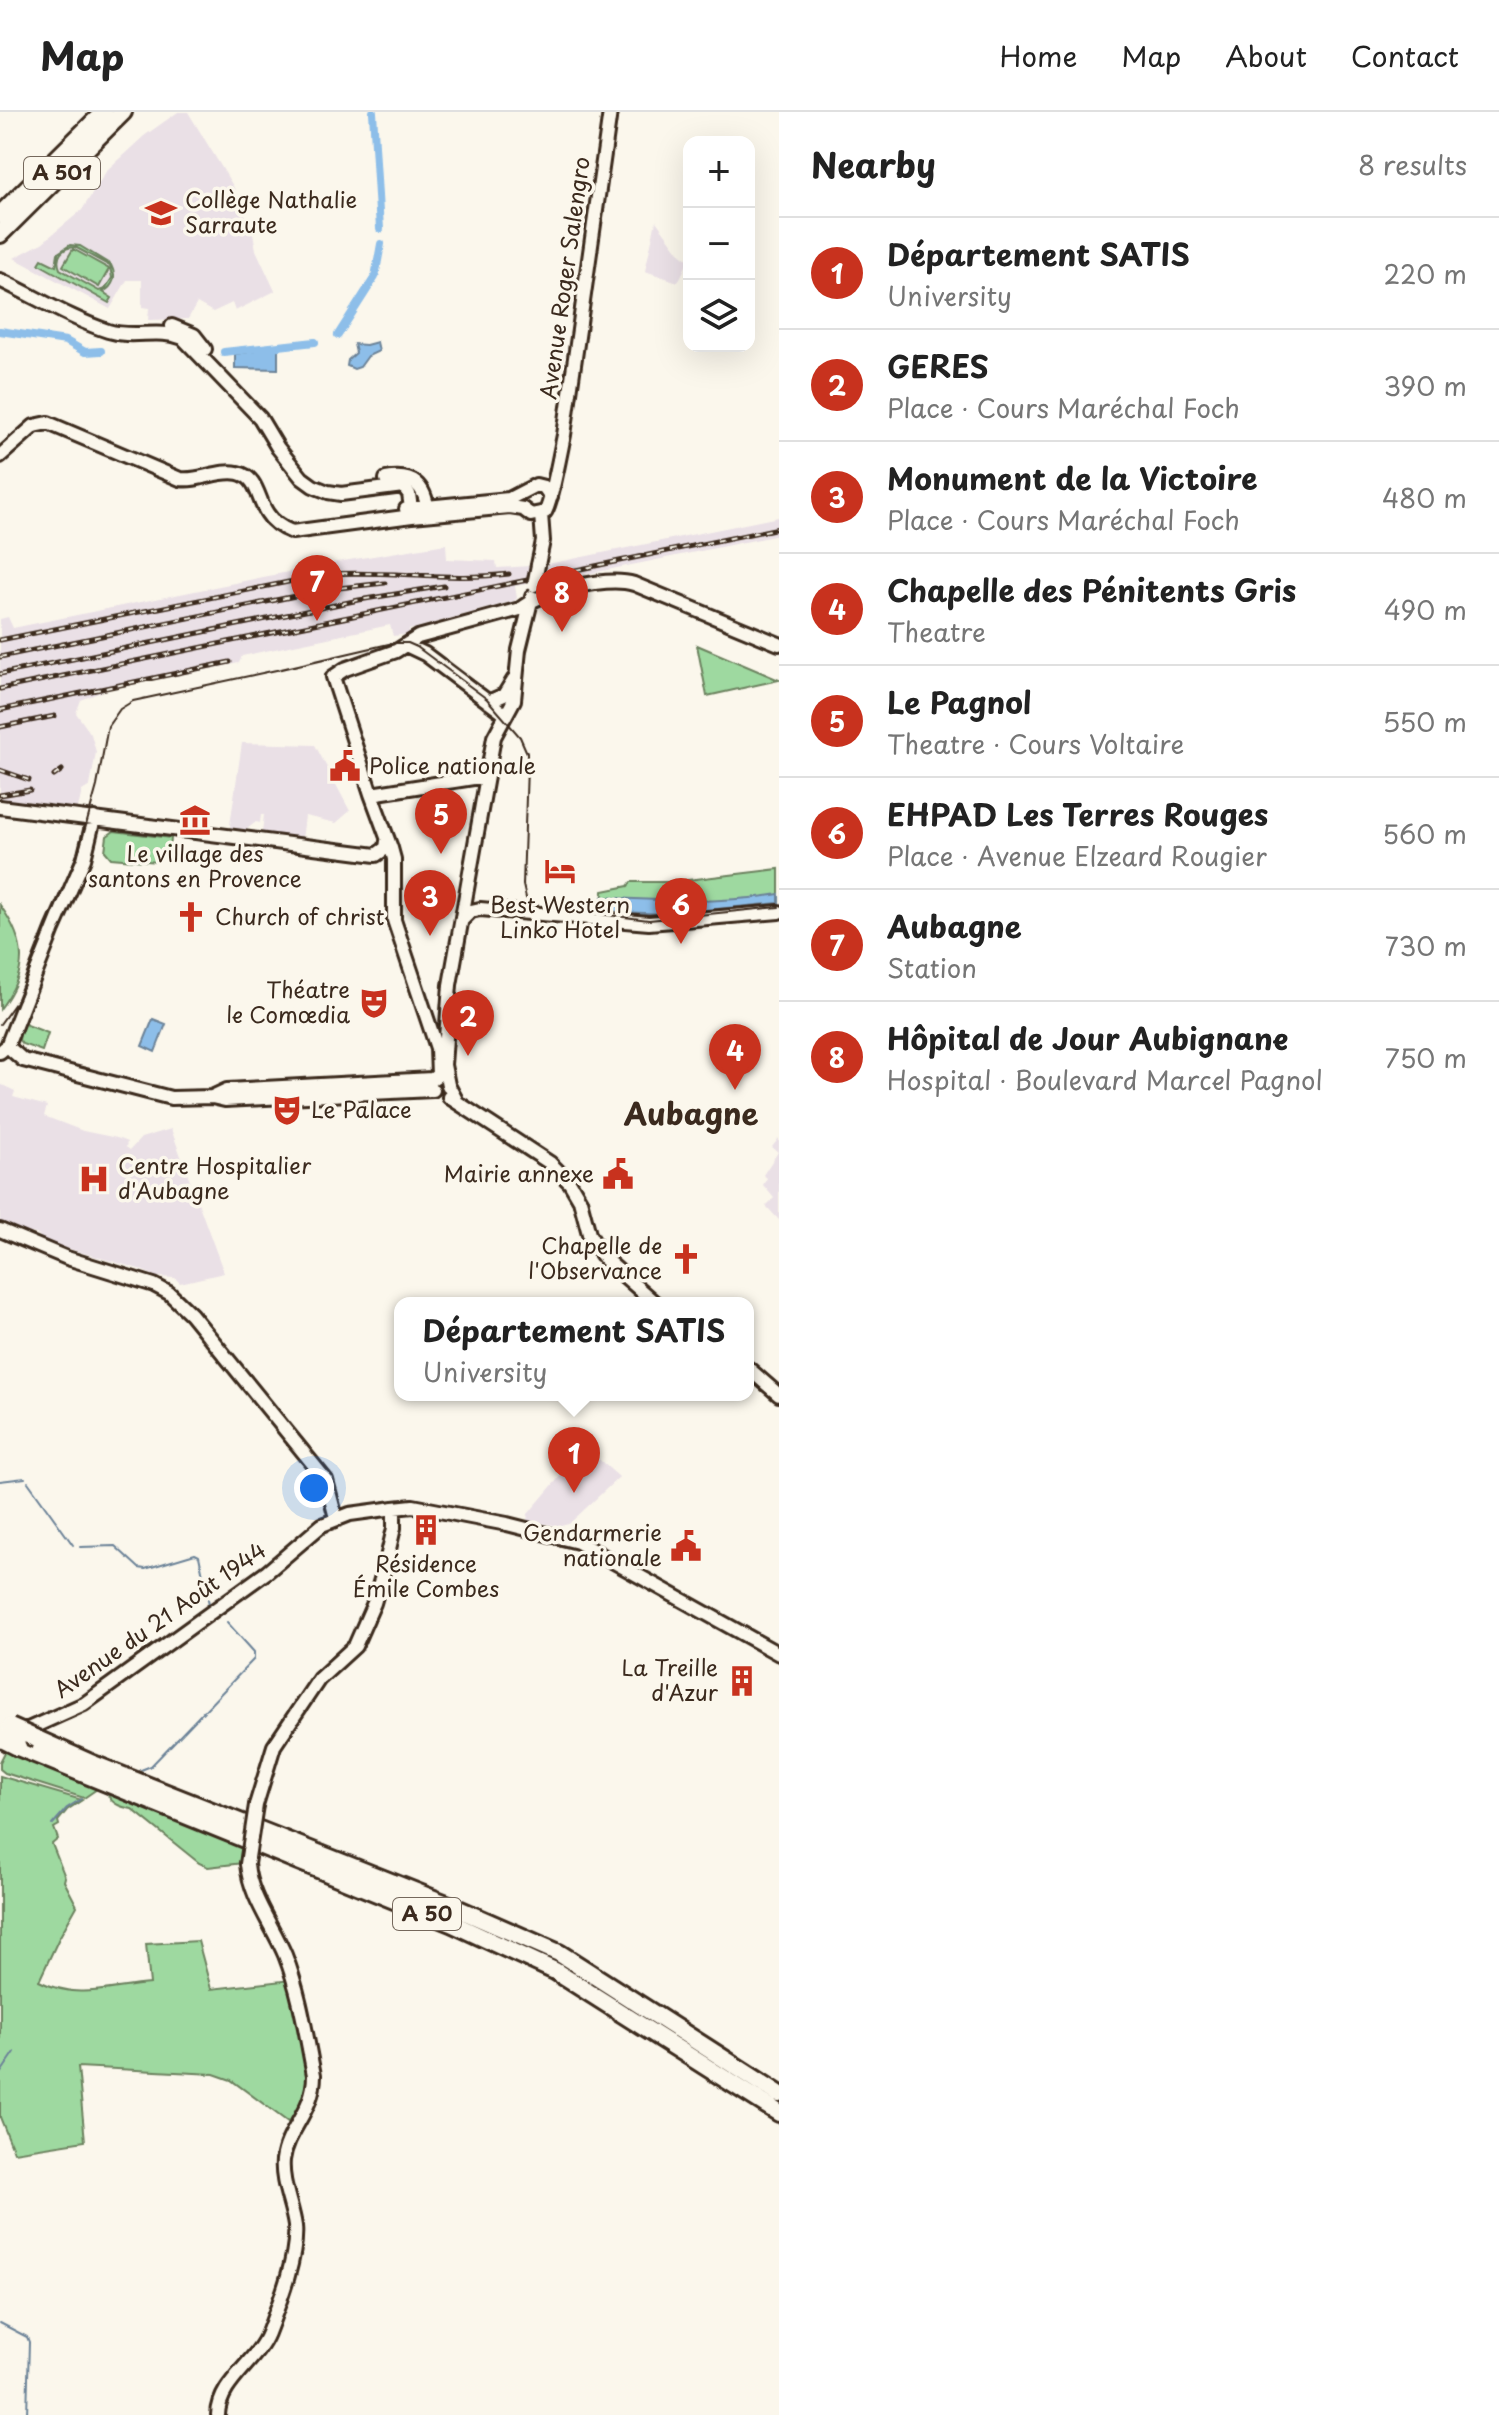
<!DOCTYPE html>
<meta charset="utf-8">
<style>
:root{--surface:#fff;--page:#f2f2f2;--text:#222;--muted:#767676;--line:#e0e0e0;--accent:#c8321e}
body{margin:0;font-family:"Playpen Sans",sans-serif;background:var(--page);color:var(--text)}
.controls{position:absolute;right:24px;top:24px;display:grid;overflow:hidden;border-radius:16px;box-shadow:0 8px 32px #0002}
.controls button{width:72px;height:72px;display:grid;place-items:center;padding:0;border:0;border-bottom:2px solid var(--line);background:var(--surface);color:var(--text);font:40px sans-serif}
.you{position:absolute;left:314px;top:1376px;width:28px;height:28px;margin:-20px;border:6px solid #fff;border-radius:50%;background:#1a73e8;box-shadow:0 0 0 12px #1a73e833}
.badge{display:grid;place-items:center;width:52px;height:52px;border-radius:50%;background:var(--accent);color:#fff;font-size:26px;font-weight:700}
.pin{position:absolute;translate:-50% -66px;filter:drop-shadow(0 2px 4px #0008)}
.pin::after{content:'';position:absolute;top:42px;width:28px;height:24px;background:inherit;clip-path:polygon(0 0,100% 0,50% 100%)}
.popup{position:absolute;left:394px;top:1185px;width:360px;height:104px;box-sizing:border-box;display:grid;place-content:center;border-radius:16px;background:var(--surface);filter:drop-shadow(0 2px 6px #0005);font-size:26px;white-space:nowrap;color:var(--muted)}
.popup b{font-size:30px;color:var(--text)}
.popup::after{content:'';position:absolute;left:50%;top:100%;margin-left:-16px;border:16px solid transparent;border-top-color:var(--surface)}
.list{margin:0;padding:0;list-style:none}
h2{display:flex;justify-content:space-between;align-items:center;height:104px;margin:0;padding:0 32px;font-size:34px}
h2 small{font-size:26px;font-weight:400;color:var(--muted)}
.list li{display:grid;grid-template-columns:52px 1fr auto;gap:24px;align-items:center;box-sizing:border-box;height:112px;padding:0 32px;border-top:2px solid var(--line)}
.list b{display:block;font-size:30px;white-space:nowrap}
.list p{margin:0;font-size:26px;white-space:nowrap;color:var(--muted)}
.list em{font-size:26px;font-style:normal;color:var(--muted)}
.icon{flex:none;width:44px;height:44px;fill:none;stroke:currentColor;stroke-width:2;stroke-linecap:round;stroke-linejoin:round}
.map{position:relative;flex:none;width:779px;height:2303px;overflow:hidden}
header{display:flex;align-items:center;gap:48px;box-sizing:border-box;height:112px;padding:0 40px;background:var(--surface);border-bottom:2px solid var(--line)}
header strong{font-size:38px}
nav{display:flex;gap:44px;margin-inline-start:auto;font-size:28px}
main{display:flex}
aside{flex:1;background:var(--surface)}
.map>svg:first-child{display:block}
.built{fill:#eae0e6}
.green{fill:#9ed9a0;stroke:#6c825f;stroke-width:2;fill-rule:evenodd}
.water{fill:#8dbee9;stroke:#6c8398;stroke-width:2}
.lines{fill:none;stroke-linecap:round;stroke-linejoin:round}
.stream{stroke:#6c8398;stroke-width:2}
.canal{stroke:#8dbee9;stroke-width:8}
.secondary-casing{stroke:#3b2a1e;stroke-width:18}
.highway-casing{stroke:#3b2a1e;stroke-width:22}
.secondary{stroke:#fbf7ec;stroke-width:12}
.highway{stroke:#fbf7ec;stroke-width:16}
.tram{stroke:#3b2a1e;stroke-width:2}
.rail-casing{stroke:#3b2a1e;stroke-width:5}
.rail{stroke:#fbf7ec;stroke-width:2;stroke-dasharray:6;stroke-linecap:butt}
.secondary-bridge-casing{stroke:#3b2a1e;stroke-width:18;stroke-linecap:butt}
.highway-bridge-casing{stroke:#3b2a1e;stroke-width:22;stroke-linecap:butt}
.secondary-bridge{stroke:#fbf7ec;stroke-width:12}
.highway-bridge{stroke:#fbf7ec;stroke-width:16}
.labels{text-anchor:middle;stroke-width:7;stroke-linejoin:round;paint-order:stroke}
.shield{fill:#fbf7ec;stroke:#75685c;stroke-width:2}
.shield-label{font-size:20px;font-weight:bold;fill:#3b2a1e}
.poi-label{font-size:22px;fill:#3b2a1e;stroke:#fbf7ec;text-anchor:start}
.street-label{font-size:22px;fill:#3b2a1e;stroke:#fbf7ec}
.district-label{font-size:30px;font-weight:bold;fill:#3b2a1e;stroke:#fbf7ec}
</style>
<header>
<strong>Map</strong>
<nav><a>Home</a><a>Map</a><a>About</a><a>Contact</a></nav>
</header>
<main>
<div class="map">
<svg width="779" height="2303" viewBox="0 0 779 2303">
<rect width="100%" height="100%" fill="#fbf7ec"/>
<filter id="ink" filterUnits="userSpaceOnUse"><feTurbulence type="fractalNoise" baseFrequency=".0125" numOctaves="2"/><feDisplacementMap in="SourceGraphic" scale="16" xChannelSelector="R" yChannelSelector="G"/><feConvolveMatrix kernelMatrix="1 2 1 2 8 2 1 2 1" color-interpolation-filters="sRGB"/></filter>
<g filter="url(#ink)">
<path class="built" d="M178 0H188L233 74 253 121 256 138 275 179 235 199 232 191 213 200 197 191 188 207 148 208 149 196 142 195V168H127L110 197 14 146 42 131 82 98 107 58 144 24Z
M656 109 679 140 689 148 678 170 645 159Z
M779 405V423L543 471 548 452Z
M446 432 447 447 496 449 497 456 530 454 526 472 515 474 517 486 514 489 409 518V522L393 524 390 513 242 544 239 551 106 578 81 588 76 601 91 622 96 640 90 674 82 679 78 696 0 686V507L8 505 13 516 337 450Z
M242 631 315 633 350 699 336 711 305 704 302 728 265 723 262 720 264 703H261L260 711 256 710 243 720 231 718 230 713Z
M0 972 15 979 13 985 47 994 44 1004 83 1019 117 1026 127 1030 126 1035 130 1038 141 1026 171 1017 224 1161 180 1171 175 1166 157 1165 139 1157 62 1135 40 1128 39 1123 32 1121 29 1123 0 1111Z
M779 1026V1108L766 1094 774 1086 763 1073 767 1066 763 1063 778 1040 772 1035Z
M585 1335 619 1365 569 1412 560 1414 527 1409 528 1402Z"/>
<path class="green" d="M70 133 80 134 111 153C117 164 114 174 103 180L112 186 109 191 39 152 42 147 56 154 58 141ZM75 135 110 154 112 166 105 177 99 179 60 157C55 145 62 135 75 135Z
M73 137 109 157 99 175 63 154Z
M697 533 779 568 707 584Z
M114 719 171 726 170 738 158 750 111 746 105 739 107 724Z
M779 757V797L648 806 602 802 603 779 628 774 631 770H671Z
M0 793C27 831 29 859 0 897Z
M22 911 48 921 42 939 22 932 19 928Z
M6 1638 97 1677 84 1686 5 1661 0 1657V1650Z
M0 1664 82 1688 67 1698 58 1709 59 1713 54 1716 58 1727 52 1732 65 1765 64 1769 77 1794 59 1826 39 1869C79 1889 109 1875 150 1872L146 1832 198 1829 211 1877 291 1868C298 1905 318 1954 304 1991 301 1999 296 2006 292 2013L231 1968 214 1962 78 1955 85 2029 14 2040 0 2005Z
M107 1681 246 1734 243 1751 208 1755 199 1751 132 1697C121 1695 111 1692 107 1681Z"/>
<path class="water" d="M377 230 379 239 368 244 360 255 354 257 347 254 348 248 356 241 354 232 366 233Z
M278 236V257L235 256V242Z
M779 782V791L665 802 602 799V785C662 789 720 792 779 782Z
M153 907 166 912 155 940 142 934Z"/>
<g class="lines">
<path class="stream" d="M0 1369 25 1366
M28 1370 73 1433
M80 1435 115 1434 139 1456 145 1457 195 1442 199 1444 209 1492
M141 1658 151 1654 254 1547V1540L227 1510
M52 1713 67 1696 81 1687
M0 1962 15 1940
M0 2211 27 2225 29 2230 27 2303"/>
<path class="canal" d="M373 0 380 117
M0 219 66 229 85 240 101 239
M338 223 375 165 381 132
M224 240 315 230"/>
<defs>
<path id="secondary" d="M0 168C36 185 71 207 108 219 133 227 159 216 183 226L260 306 278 336 302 366 313 374 328 380 341 382 403 374 409 382 412 404
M172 214 194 223 205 237
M0 344 34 314 48 311 180 367C199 370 219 357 238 361 258 365 257 387 267 401 273 411 282 416 292 420L412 404 510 395 523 397 531 403 545 400C551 393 561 337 564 323L610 0
M386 367C413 362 425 373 428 400
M406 397 509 387 536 373 544 375 551 385
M538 453 543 429 541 402
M406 533 425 542 506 603
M488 590 504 583 514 567
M371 682 486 664
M0 695 376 743 386 736 387 729
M463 807 471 799 480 797 649 811 779 800
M7 934 23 948 171 986 212 985 225 988 433 978
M0 940 7 934 53 817 84 747 94 706
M438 963 437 936 394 808V747L391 736 371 682 333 565 345 557 396 539 418 525 520 497C542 479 607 464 634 472L779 532
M212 985 227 978 432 967 438 963
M449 985 550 1051 570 1071 580 1088 589 1122 596 1134 605 1147 655 1191
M456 988 448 973 444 953 450 873 494 625 514 588 519 538 532 485
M0 1118 67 1146 154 1173 169 1181 191 1202 326 1368 336 1406
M748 1256 779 1283
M17 1622 84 1592 267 1460 322 1413 350 1402 394 1396 413 1394 507 1412 578 1430 779 1542
M256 1693 274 1634 319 1567 355 1534 374 1491 386 1450 394 1416V1396
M218 2303C219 2270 256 2251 268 2221 279 2192 298 2144 295 2114 292 2092 281 2071 283 2048 287 2017 314 1999 314 1963 306 1922 300 1881 285 1843 272 1812 250 1785 247 1752"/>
<path id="highway" d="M0 103 104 0
M0 122 123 0
M37 1627 93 1652 454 1795 559 1841 779 1982
M18 1635 451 1811 555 1859 779 2001"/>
</defs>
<use href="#secondary" class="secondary-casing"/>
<use href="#highway" class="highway-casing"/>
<use href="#secondary" class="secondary"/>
<use href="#highway" class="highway"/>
<path class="tram" d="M281 557 393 531H408L417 535 487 587 520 625 527 641V655L523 773 526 786 533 794 649 808 779 795
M0 912 18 887 80 735 97 674 108 614 120 597 133 589 281 557"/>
<defs>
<path id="rail" d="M0 528 328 462C388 458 449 469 509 462
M0 545 329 477 385 471
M0 562 359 488 444 474
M0 577 779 416
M0 598 230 550
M0 615 55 604
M0 658 29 668
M54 664 62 658
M0 683 30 678"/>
</defs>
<use href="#rail" class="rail-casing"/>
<use href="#rail" class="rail"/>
<defs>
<path id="secondary-bridge" d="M534 473 538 453
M247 1752 256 1693"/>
<path id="highway-bridge" d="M10 1615 37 1627
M0 1626 18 1635"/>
</defs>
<use href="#secondary-bridge" class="secondary-bridge-casing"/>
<use href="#highway-bridge" class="highway-bridge-casing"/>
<use href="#secondary-bridge" class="secondary-bridge"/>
<use href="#highway-bridge" class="highway-bridge"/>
</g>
</g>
<defs>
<symbol id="school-bare" viewBox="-9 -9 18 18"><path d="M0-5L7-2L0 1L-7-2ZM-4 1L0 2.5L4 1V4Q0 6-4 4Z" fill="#c8321e" stroke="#fbf7ec" stroke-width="2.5" paint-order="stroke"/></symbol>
<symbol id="civic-bare" viewBox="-9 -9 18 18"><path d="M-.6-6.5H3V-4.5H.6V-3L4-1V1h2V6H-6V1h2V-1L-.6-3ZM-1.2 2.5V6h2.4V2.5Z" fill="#c8321e" stroke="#fbf7ec" stroke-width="2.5" paint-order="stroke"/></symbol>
<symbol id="museum-bare" viewBox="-9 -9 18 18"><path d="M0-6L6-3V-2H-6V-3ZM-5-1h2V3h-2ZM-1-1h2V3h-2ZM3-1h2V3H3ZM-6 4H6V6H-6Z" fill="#c8321e" stroke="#fbf7ec" stroke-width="2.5" paint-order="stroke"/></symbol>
<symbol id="hotel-bare" viewBox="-9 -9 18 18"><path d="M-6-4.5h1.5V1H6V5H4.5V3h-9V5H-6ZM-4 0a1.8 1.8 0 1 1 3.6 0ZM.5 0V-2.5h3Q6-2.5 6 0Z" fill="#c8321e" stroke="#fbf7ec" stroke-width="2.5" paint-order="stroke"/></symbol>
<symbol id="church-bare" viewBox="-9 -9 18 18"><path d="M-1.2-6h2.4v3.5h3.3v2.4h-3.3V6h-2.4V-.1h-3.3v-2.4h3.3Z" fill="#c8321e" stroke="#fbf7ec" stroke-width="2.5" paint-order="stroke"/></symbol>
<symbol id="theatre-bare" viewBox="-9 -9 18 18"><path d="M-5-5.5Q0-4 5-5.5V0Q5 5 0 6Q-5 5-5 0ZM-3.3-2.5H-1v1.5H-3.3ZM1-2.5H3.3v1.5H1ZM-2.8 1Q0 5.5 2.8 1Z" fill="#c8321e" stroke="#fbf7ec" stroke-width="2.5" paint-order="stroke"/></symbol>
<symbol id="hospital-bare" viewBox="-9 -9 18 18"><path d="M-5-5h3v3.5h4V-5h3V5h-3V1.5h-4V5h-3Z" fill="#c8321e" stroke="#fbf7ec" stroke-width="2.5" paint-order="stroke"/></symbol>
<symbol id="building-bare" viewBox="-9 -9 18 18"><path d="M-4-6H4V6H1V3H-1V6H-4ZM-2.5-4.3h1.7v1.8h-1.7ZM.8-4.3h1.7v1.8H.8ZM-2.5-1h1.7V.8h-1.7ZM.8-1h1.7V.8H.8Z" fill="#c8321e" stroke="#fbf7ec" stroke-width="2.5" paint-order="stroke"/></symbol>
</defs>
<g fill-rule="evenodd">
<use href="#school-bare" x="139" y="79" width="44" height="44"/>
<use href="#civic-bare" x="323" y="632" width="44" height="44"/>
<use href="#museum-bare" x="173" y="686" width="44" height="44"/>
<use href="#hotel-bare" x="538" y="737" width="44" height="44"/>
<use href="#church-bare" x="169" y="783" width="44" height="44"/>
<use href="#theatre-bare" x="352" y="869" width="44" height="44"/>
<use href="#theatre-bare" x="265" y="976" width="44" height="44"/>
<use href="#civic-bare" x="596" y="1040" width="44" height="44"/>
<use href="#hospital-bare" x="72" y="1045" width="44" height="44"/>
<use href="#church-bare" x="664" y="1125" width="44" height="44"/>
<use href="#building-bare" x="404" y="1396" width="44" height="44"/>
<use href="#civic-bare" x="664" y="1412" width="44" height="44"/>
<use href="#building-bare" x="720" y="1547" width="44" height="44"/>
</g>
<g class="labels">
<g class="shield">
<rect x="24" y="45" width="76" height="32" rx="6"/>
<rect x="393" y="1786" width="68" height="32" rx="6"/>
</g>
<g class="shield-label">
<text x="62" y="68">A 501</text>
<text x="427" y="1809">A 50</text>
</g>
<g class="poi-label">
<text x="185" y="96">Collège Nathalie<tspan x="185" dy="25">Sarraute</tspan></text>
<text x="369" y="662">Police nationale</text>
<text x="195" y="750" text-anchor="middle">Le village des<tspan x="195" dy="25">santons en Provence</tspan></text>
<text x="560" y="801" text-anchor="middle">Best Western<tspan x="560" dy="25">Linko Hotel</tspan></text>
<text x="215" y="813">Church of christ</text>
<text x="350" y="886" text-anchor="end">Théatre<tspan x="350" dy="25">le Comœdia</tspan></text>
<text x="311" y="1006">Le Palace</text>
<text x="118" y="1062">Centre Hospitalier<tspan x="118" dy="25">d'Aubagne</tspan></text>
<text x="594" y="1070" text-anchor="end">Mairie annexe</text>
<text x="662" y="1142" text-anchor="end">Chapelle de<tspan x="662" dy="25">l'Observance</tspan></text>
<text x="662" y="1429" text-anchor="end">Gendarmerie<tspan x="662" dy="25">nationale</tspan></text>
<text x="426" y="1460" text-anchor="middle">Résidence<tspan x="426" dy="25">Émile Combes</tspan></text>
<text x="718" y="1564" text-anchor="end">La Treille<tspan x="718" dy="25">d'Azur</tspan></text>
</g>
<g class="street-label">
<text transform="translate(565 166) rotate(-82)" y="8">Avenue Roger Salengro</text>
<text transform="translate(160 1508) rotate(-35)" y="8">Avenue du 21 Août 1944</text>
</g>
<g class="district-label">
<text x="691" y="1013">Aubagne</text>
</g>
</g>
</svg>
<div class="controls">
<button>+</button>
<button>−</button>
<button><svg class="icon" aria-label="layers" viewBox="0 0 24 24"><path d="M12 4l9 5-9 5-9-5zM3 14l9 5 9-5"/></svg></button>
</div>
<div class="you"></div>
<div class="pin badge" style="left:574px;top:1381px">1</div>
<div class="popup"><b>Département SATIS</b>University</div>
<div class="pin badge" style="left:468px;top:944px">2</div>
<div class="pin badge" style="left:430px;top:824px">3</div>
<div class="pin badge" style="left:735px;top:978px">4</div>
<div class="pin badge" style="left:441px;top:742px">5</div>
<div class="pin badge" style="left:681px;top:832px">6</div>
<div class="pin badge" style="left:317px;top:509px">7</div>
<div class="pin badge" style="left:562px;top:520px">8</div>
</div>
<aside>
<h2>Nearby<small>8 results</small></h2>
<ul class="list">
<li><span class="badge">1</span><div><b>Département SATIS</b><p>University</p></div><em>220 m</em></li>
<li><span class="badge">2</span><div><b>GERES</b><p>Place · Cours Maréchal Foch</p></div><em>390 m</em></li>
<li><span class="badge">3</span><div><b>Monument de la Victoire</b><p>Place · Cours Maréchal Foch</p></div><em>480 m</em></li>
<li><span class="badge">4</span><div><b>Chapelle des Pénitents Gris</b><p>Theatre</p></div><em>490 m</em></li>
<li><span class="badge">5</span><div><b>Le Pagnol</b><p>Theatre · Cours Voltaire</p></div><em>550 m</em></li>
<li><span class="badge">6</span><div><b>EHPAD Les Terres Rouges</b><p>Place · Avenue Elzeard Rougier</p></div><em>560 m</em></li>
<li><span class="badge">7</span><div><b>Aubagne</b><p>Station</p></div><em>730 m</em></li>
<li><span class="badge">8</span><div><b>Hôpital de Jour Aubignane</b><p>Hospital · Boulevard Marcel Pagnol</p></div><em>750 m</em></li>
</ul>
</aside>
</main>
